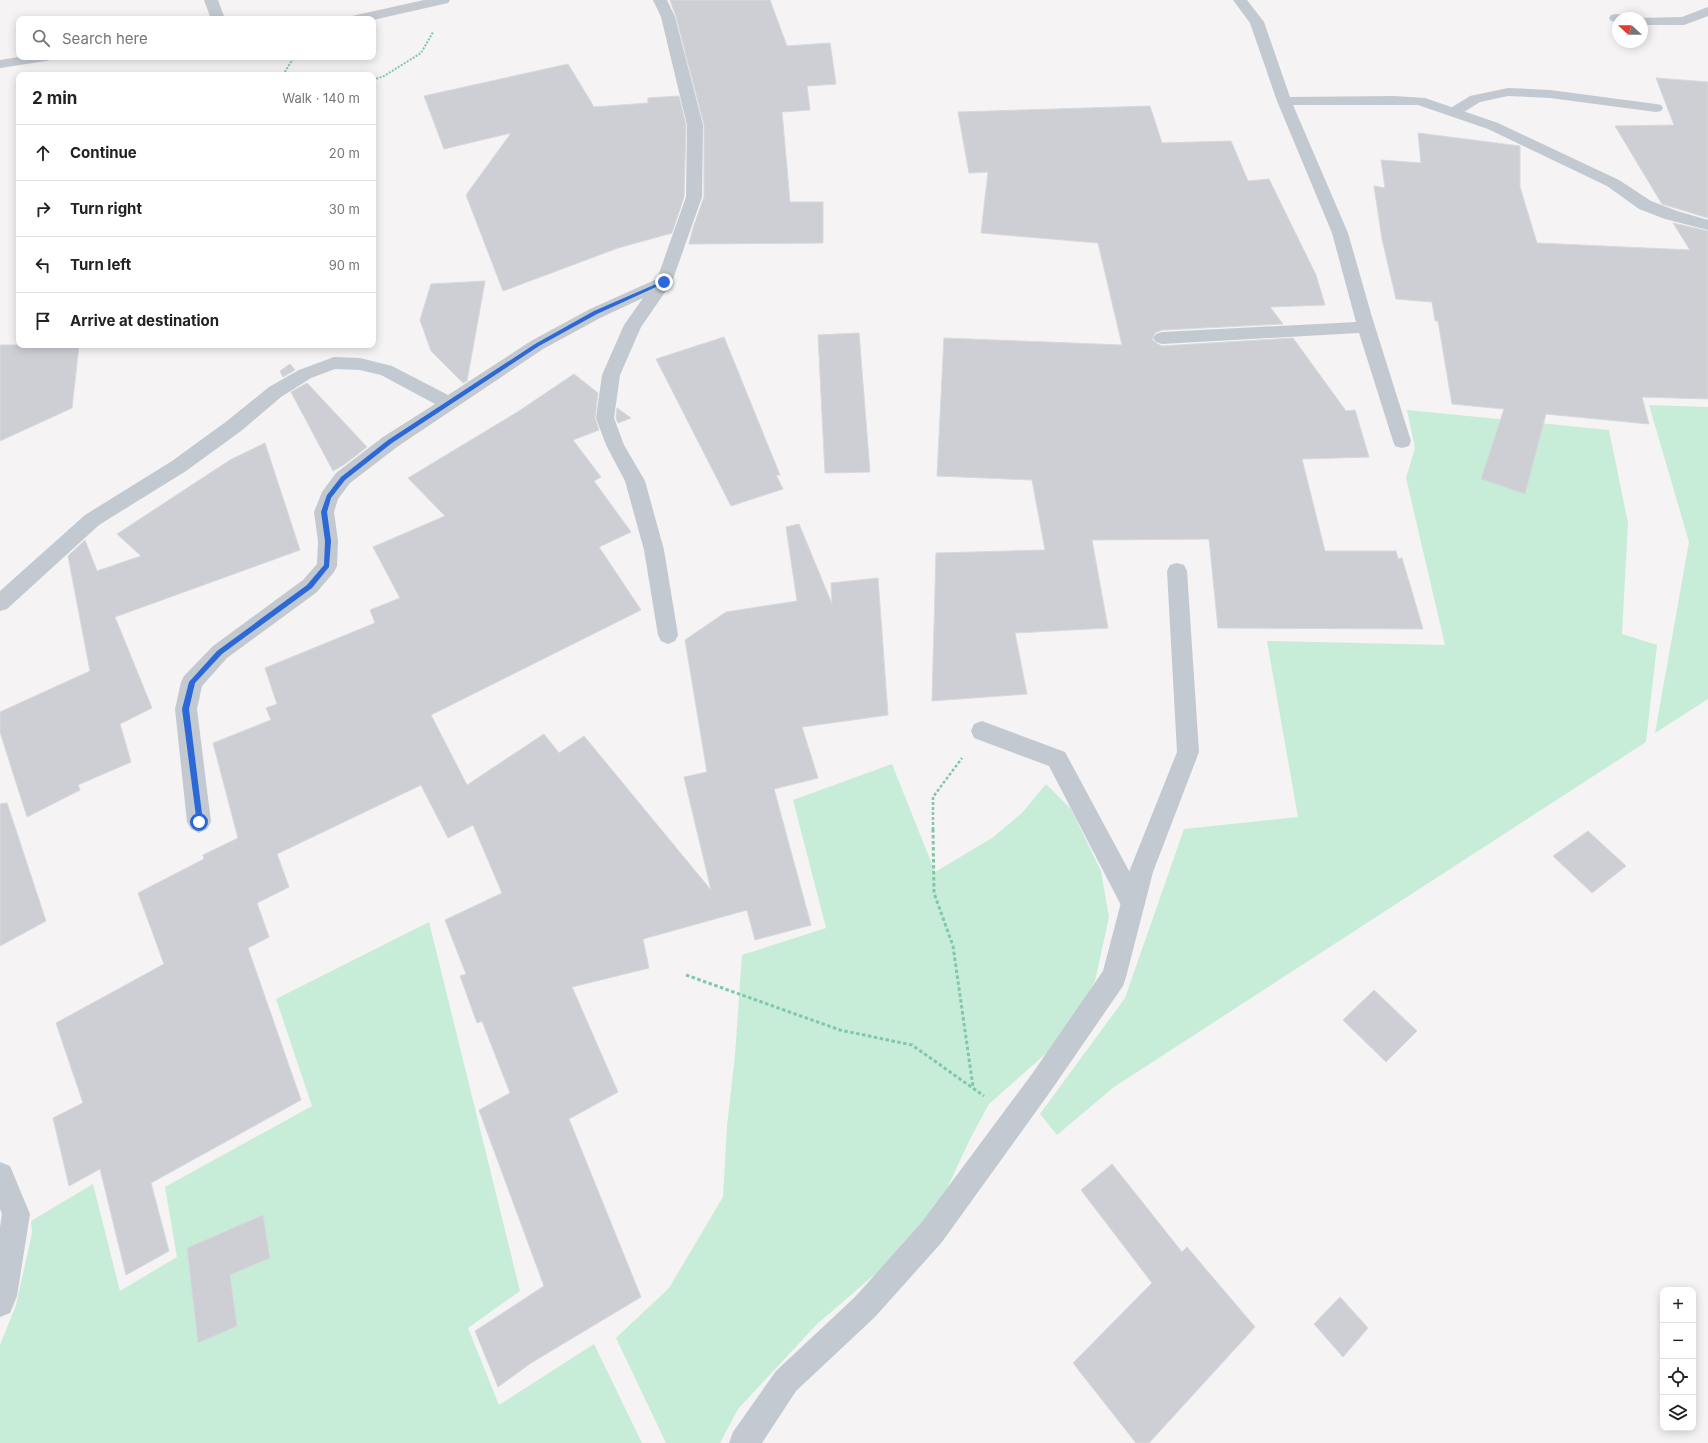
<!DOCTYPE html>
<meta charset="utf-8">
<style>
:root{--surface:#fff;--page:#f2f2f2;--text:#222;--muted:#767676;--line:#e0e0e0}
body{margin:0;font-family:Inter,sans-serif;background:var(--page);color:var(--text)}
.controls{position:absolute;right:12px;bottom:12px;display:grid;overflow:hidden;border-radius:8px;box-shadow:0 2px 10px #0003}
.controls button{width:36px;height:36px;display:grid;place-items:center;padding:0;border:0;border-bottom:1px solid var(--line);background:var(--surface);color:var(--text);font:20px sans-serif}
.compass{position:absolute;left:1612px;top:12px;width:36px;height:36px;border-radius:50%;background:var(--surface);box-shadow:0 2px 10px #0003;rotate:291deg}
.stop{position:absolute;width:12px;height:12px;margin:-9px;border:3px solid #2c69d6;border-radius:50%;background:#fff}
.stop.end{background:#2c69d6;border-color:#fff;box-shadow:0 1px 4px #0008}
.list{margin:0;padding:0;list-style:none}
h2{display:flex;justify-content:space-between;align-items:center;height:52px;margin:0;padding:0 16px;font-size:17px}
h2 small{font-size:13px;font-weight:400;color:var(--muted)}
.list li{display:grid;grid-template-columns:26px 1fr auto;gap:12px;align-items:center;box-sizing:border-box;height:56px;padding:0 16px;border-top:1px solid var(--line)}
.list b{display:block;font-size:15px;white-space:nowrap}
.list em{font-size:13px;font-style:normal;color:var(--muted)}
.icon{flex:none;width:22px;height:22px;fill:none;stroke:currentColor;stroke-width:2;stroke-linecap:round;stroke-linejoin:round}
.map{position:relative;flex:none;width:1708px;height:1443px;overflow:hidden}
.search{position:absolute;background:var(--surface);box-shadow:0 2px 10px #0003;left:16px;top:16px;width:360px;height:44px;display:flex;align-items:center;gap:10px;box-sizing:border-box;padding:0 14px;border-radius:8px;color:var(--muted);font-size:15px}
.panel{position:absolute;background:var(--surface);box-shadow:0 2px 10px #0003;left:16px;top:72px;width:360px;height:276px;border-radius:8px}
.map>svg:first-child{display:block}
.green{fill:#c7edd8}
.building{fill:#cdcfd4;stroke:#d7d9dd}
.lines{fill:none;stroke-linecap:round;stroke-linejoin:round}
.path-far2{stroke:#81c8ab;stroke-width:2;stroke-dasharray:2 1.5;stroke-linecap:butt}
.path-far1{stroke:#81c8ab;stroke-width:2.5;stroke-dasharray:3 2;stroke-linecap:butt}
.path{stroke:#81c8ab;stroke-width:3;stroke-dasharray:3.5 2.5;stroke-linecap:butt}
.service{fill:#c2c9d0;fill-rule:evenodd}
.minor{fill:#c2c9d0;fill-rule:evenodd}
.route{fill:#2c69d6}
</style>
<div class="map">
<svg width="1708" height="1443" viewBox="0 0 1708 1443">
<rect width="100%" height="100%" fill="#f5f3f3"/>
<path class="green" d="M1649 405 1708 407V699L1655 733 1689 542Z
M1407 410 1609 430 1628 523 1622 634 1657 645 1646 742 1114 1087 1057 1135 1040 1114 1125 998 1184 829 1298 817 1267 641 1445 645 1406 478 1415 448Z
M892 764 935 872 992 838 1022 813 1046 784 1071 809 1101 871 1109 917 1095 981 1059 1042 989 1104 970 1139 938 1208 888 1263 816 1325 738 1409 720 1443H666L616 1338 669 1288 723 1197 727 1126 735 1055 742 955 826 928 793 800Z
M429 922 520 1291 468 1328 499 1405 594 1344 642 1443H0V1345L16 1305 32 1233 31 1221 93 1184 120 1291 177 1257 165 1187 312 1106 276 999Z"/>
<path class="building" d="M670 0H770L787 46 830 43 836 84 807 86 810 110 782 112 790 202H823V243L689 244 693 228 704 197V125L676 17Z
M568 64 594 107 648 103V98L679 96 686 125 684 197 672 233 618 248 503 291 466 195 511 133 444 149 424 96Z
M1656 78 1708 82V218L1662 204 1615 126 1674 125Z
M1150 106 1162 143 1231 141 1248 181 1269 179 1316 275 1325 305 1270 307 1283 324 1162 330 1155 333 1152 339 1156 343 1162 346 1293 338 1346 411 1355 410 1369 457 1302 459 1325 551H1396L1398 559 1402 558 1423 629 1218 628 1209 539 1092 540 1108 628 1015 633 1027 694 932 701 936 553 1045 550 1032 480 937 476 944 338 1122 345 1098 243 981 233 988 172 969 173 958 112Z
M1418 133 1520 146V187L1537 243 1690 250 1673 223 1708 231V399L1642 397 1649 424 1546 414 1525 494 1481 479 1504 409 1452 404 1438 321H1435L1432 302 1396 299 1382 239 1374 186 1385 188 1381 160 1421 163Z
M485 281 467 381 463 383 431 351 420 320 431 284Z
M859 333 870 472 825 473 818 335Z
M724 337 780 475H776L783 489 731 506 656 359Z
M0 345H79L72 408 0 441Z
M290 364 295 370 283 377 280 371Z
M574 374 598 393 595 418 599 430 573 440 601 477 594 481 631 532 599 547 641 610 431 715 467 785 544 734 559 753 584 736 711 890 684 777 707 772 685 640 726 612 797 601 786 527 799 524 832 604 831 583 878 578 888 715 802 727 818 778 774 789 811 925 755 940 747 910 643 939 649 968 572 987 618 1092 569 1119 641 1297 531 1363 498 1387 475 1331 544 1286 479 1110 510 1093 482 1021 477 1023 460 976 466 974 445 920 502 893 473 825 448 838 421 785 277 854 289 887 257 903 269 937 248 948 301 1100 151 1183 169 1251 126 1275 100 1169 69 1186 53 1118 83 1103 56 1023 164 964 138 893 204 859 203 855 238 838 213 743 271 720 266 708 277 704 265 668 375 623 370 610 400 598 373 547 445 516 408 478 519 411Z
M307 383 367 447 345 464 333 471 291 392Z
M617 408 631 418 618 423 616 418Z
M265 443 300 550 115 617 152 708 120 724 131 762 78 785 80 790 27 817 0 732V712L90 671 68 556 85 540 97 571 141 556 117 534 230 460Z
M7 803 46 921 0 946V804Z
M1588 831 1626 866 1592 893 1553 856Z
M1374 990 1417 1031 1386 1062 1343 1020Z
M1112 1164 1182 1252 1187 1247 1255 1327 1149 1443H1136L1073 1363 1152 1283 1081 1190Z
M263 1215 270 1258 230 1275 237 1326 198 1343 187 1248Z
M1340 1297 1368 1328 1343 1357 1314 1324Z"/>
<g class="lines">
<path class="path-far2" d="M283 75 294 57
M373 80 384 76 421 53 433 32"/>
<path class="path-far1" d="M933 830V797L962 758"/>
<path class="path" d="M933 829 934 893 953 946 973 1087
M686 975 840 1030 912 1045 984 1096"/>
<path class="service" d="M1708 7V16L1684 25H1642V18H1637L1682 17Z
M1616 14 1623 15 1625 18H1618V22L1611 21 1609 18 1611 15Z
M1508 88 1550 90 1656 104 1661 105 1663 108 1661 111 1656 112 1550 98 1508 96 1480 102 1459 115 1454 116 1449 115 1447 112 1449 109 1470 96Z
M982 721 1065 752 1142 895 1145 903 1142 911 1133 914 1124 911 1049 766 974 738 971 731 974 724Z
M0 1162 10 1166 30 1214 17 1296 10 1313 0 1317V1227L2 1214 0 1209Z"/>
<path class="minor" d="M204 0H218L225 19H211Z
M424 0H450L448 3 373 20 350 19 352 16Z
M653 0H667L675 17 703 125 702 197 672 282 641 327 620 375 614 418 624 445 645 481 664 550 678 635 675 641 668 644 661 641 658 635 644 550 625 481 606 445 596 418 602 375 624 325 643 298 602 317 543 349 397 447 350 483 338 499 334 512 338 541 337 566 334 572 317 592 227 658 202 686 197 709 211 822 207 829 199 833 191 829 187 822 175 709 181 682 184 676 213 646 303 580 317 564 318 541 314 512 322 492 336 473 383 437 435 404 381 375 360 370 335 369 311 378 281 397 241 431 186 471 99 525 7 609 0 611V591L85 515 172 461 227 421 269 387 299 370 334 357 360 358 392 366 448 395 531 341 590 309 657 279 686 197 687 125 661 17Z
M1233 0H1247L1264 22 1290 97 1394 96 1425 98 1498 123 1619 180 1651 201 1677 211 1708 220V230L1665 219 1639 209 1607 186 1488 129 1418 105H1293L1348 233 1372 317 1411 441 1409 446 1402 448 1395 446 1393 441 1359 333 1162 344 1156 342 1153 338 1156 334 1162 332 1356 322 1332 233 1277 101 1250 23Z
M19 57H53L51 60 46 61 0 68V60Z
M1177 563 1184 565 1187 571 1199 752 1153 872 1126 977 1123 986 1050 1092 942 1242 875 1317 796 1391 762 1443H729L733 1432 776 1371 855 1297 922 1222 1032 1074 1103 971 1129 872 1177 752 1167 571 1170 565Z"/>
</g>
<path class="route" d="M663 281 667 282 597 314 539 346 392 443 345 480 331 498 327 512 331 541 329 567 312 588 222 654 195 683 189 709 203 822 199 825 197 824 182 709 189 682 217 651 307 585 324 565 325 541 321 512 327 495 341 477 388 440 535 344 594 311Z"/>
</svg>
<div class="controls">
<button>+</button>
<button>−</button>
<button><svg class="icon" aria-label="locate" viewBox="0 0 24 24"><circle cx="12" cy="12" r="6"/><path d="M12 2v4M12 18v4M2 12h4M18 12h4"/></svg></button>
<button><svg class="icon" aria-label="layers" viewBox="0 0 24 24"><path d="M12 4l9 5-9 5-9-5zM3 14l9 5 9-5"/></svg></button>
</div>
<svg class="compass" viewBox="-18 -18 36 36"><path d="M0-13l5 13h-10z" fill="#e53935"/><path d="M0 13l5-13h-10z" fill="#767676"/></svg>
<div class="stop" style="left:199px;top:822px"></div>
<div class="stop end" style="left:664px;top:282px"></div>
<div class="search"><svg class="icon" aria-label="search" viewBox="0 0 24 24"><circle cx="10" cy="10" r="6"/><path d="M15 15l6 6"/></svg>Search here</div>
<section class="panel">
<h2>2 min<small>Walk · 140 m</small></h2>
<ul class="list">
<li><svg class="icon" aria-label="ahead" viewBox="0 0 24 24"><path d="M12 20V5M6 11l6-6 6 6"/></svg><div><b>Continue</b></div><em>20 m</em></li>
<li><svg class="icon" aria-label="right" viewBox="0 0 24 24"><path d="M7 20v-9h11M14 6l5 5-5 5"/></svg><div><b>Turn right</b></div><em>30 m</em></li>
<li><svg class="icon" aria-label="left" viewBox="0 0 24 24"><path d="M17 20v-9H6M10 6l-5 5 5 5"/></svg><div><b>Turn left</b></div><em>90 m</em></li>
<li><svg class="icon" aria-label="arrive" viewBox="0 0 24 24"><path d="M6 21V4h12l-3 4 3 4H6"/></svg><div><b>Arrive at destination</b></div></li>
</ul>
</section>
</div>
